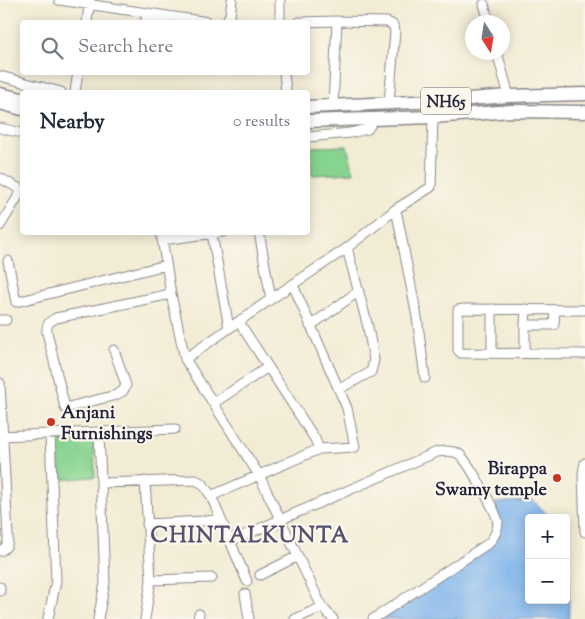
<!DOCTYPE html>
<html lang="en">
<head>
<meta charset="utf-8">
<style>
  :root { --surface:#fff; --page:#f2f2f3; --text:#1f2937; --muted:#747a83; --line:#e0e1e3 }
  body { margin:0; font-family:"Sorts Mill Goudy",serif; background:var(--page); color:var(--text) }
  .controls { position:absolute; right:15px; bottom:15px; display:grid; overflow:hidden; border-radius:5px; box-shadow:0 2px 12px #0003 }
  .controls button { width:45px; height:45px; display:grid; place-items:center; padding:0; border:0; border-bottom:1px solid var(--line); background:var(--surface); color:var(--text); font:25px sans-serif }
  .compass { position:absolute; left:465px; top:15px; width:45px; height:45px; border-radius:50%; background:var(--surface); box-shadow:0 2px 12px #0003; rotate:168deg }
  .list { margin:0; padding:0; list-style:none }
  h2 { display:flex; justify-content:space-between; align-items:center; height:65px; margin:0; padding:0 20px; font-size:21px }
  h2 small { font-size:16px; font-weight:400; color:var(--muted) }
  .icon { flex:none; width:28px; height:28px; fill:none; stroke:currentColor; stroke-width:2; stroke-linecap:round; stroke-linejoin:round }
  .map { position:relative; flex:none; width:585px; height:619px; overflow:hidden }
  .search { position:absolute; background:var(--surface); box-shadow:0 2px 12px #0003; left:20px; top:20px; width:290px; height:55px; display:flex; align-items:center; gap:12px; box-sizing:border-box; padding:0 18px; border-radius:5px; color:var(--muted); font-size:19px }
  .panel { position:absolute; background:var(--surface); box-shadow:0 2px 12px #0003; left:20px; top:90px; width:290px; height:145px; border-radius:5px }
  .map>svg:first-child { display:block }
  .green { fill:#87d390; stroke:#547a66 }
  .water { fill:#7cb2eb; stroke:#4f6a93 }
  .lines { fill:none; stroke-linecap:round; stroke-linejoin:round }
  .minor-casing { stroke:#8a8788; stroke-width:11 }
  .highway-casing { stroke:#8a8788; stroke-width:15 }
  .minor { stroke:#fff; stroke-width:9 }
  .highway { stroke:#fff; stroke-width:12 }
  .poi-dot { fill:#c8321e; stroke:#fbf7ec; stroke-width:2 }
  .labels { text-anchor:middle; stroke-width:4.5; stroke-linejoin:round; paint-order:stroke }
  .shield { fill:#fbf7ec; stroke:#636270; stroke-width:1 }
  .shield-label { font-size:16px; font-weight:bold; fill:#22223b }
  .poi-label { font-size:18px; font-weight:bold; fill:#22223b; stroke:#fbf7ec; text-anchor:start }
  .district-label { font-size:22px; font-weight:bold; letter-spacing:1px; fill:#565170; stroke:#fbf7ec }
</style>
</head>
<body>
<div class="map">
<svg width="585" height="619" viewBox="0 0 585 619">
  <rect width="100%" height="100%" fill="#fbf7ec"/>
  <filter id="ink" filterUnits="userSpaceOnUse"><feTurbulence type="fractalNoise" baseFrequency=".02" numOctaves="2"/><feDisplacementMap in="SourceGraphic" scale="10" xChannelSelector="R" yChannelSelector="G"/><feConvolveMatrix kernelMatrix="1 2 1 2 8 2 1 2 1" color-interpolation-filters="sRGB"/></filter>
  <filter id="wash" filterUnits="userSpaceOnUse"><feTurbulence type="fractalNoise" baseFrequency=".0096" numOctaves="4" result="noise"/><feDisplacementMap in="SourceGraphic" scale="20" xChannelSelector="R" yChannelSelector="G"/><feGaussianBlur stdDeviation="1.12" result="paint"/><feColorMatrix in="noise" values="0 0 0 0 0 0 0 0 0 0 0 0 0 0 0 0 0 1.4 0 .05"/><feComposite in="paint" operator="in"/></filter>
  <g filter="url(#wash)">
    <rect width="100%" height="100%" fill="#f2ecd4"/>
    <!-- green -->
    <path class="green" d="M347,146L354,173L312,175L311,147Z
      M94,440L95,477L57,480L56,441Z"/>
    <!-- water -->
    <path class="water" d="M533,500L551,518H529V600H566V563L569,570V619H382L421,595L491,546L496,503Z"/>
  </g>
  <g filter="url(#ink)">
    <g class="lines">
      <defs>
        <path id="minor" d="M59,0L208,22
          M484,4L489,22
          M146,19L165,22
          M87,22L90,0
          M226,22L230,15L232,0
          M280,22V0
          M299,22L337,21L387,22L393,25L395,31L389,103
          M497,52L509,96
          M284,72L286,92
          M0,76L61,92
          M75,92L78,72
          M333,106L337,21
          M0,128L22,133
          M308,137L350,133L368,129L374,119
          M0,178L22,190
          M396,209L417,317L425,378
          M0,226L22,190
          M161,232L171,294L185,359
          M259,232L271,299
          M212,234L229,328
          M162,240L223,232
          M8,261L16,302L166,265
          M293,285L347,408L355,447L319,449
          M492,309V353
          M526,309L525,325H554L555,310
          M585,310L463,309L458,310V350L461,353L585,354
          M0,320H6
          M525,325V353
          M310,326L359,291
          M114,350L126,385L123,391L116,395L65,408L47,332C46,324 49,322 56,318L171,294
          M0,383L8,536C8,544 7,548 0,551
          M339,389L371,372L374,360L368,327L347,248
          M214,403L268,367
          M0,436L175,429
          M585,463L583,473L585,532
          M145,481L151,580L145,619
          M102,483L196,480L203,484L211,496L247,581
          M211,496L319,449L315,439L239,322
          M147,524L221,520
          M238,538L437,452C444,451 452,450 459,454C467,459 497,513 498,522C498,530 495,536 489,543L373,619
          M260,575L298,556
          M151,580L212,578
          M0,587V591
          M245,594L249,619
          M48,619L56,581L50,434
          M98,619L105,583L99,432
          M198,619L199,614
          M295,619L322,607
          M333,619L322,607L259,475L185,359L271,299L347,248L396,209L431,187L433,117"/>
        <path id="highway" d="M0,94L22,99
          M0,103L22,109
          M308,107L456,100L509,96L585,94
          M308,121L433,117L511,111L585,112"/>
      </defs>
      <!-- minor casing -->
      <use href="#minor" class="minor-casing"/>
      <!-- highway casing -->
      <use href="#highway" class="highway-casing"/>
      <!-- minor -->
      <use href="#minor" class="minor"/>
      <!-- highway -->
      <use href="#highway" class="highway"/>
    </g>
  </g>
  <!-- markers -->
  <g class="poi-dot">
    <circle cx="51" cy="422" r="5"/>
    <circle cx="557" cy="478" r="5"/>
  </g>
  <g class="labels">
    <!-- shield labels -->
    <rect class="shield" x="421" y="87.5" width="50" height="27" rx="4"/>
    <g class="shield-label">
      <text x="446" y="107">NH65</text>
    </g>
    <!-- poi labels -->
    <g class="poi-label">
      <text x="61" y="418">Anjani<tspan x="61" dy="21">Furnishings</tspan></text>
      <text x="547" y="474" text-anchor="end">Birappa<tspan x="547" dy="21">Swamy temple</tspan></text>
    </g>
    <!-- district labels -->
    <g class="district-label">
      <text x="250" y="542">CHINTALKUNTA</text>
    </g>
  </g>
</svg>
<div class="controls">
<button>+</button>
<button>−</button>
</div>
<svg class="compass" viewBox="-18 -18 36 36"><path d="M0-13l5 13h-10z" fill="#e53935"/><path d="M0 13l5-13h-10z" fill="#747a83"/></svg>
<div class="search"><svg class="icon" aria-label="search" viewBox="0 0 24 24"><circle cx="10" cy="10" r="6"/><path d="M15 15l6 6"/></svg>Search here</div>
<section class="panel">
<h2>Nearby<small>0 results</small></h2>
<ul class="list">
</ul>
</section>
</div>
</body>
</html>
